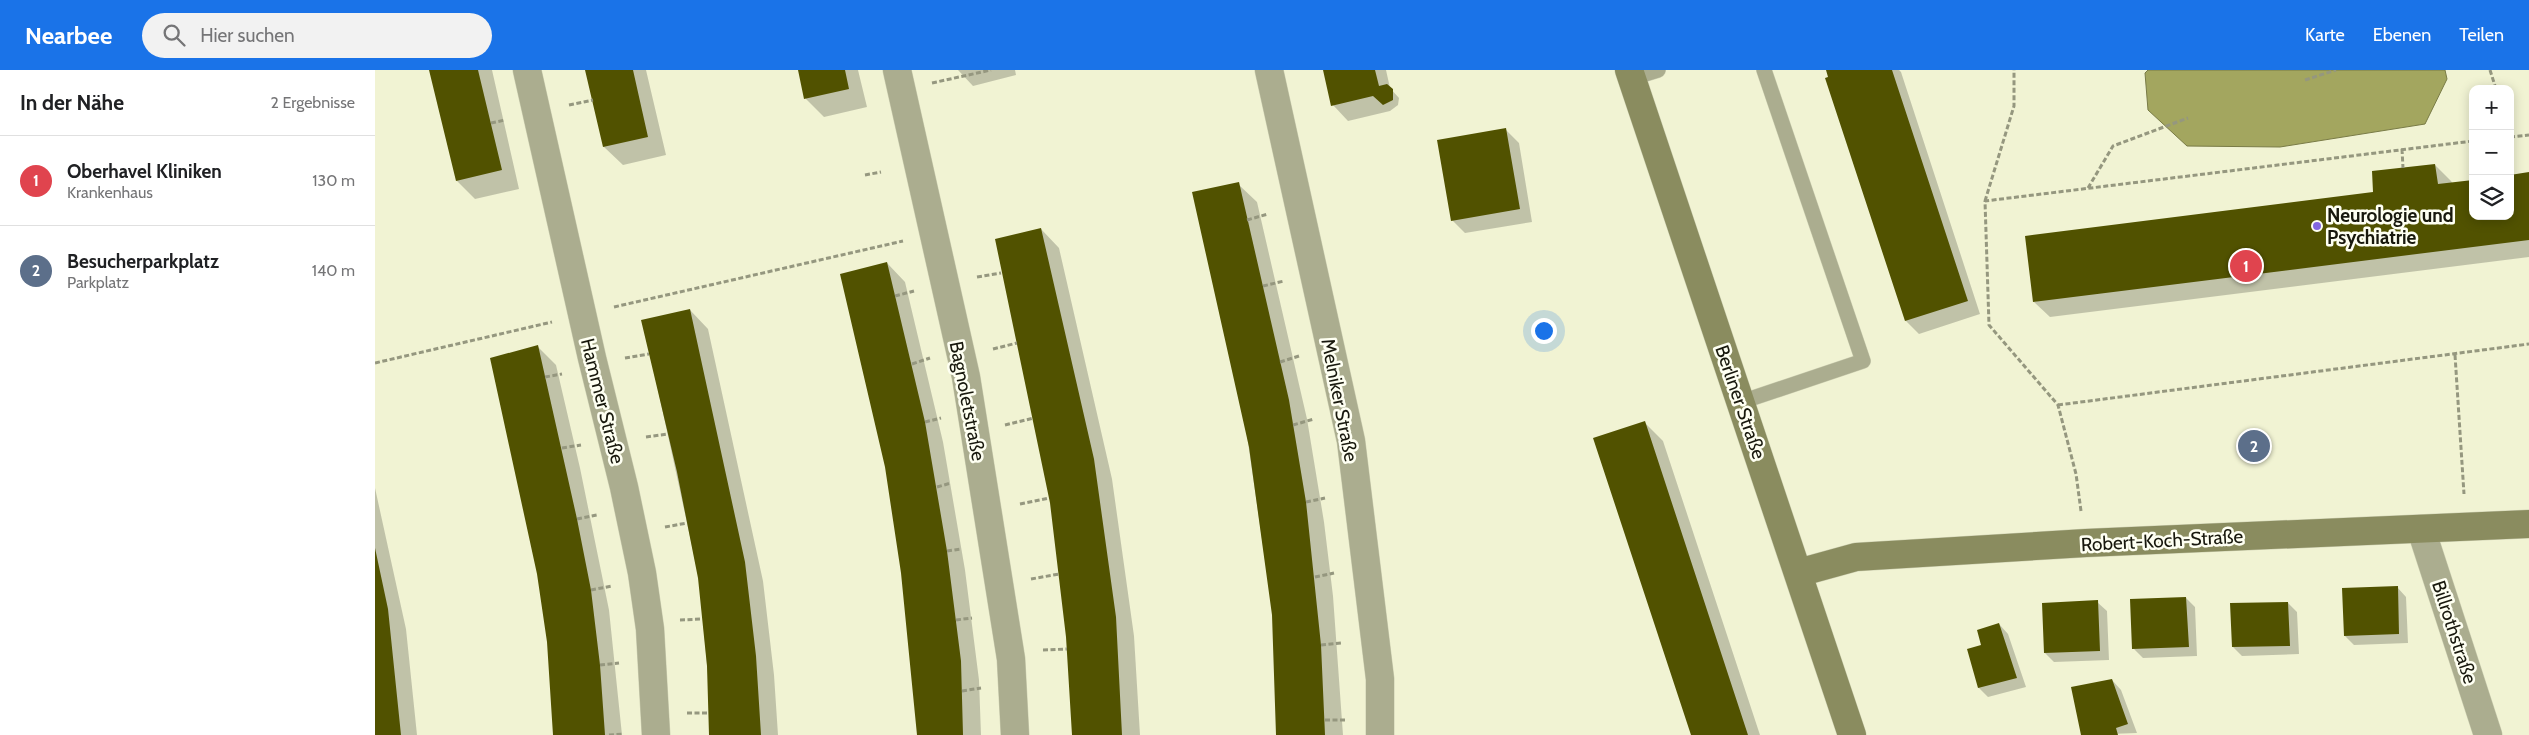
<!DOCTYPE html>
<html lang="de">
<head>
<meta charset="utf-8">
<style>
  :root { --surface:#fff; --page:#f2f2f2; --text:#202124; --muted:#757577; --line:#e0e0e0; --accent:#1a73e8 }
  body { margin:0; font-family:Cabin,sans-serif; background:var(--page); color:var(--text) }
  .controls { position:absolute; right:15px; top:15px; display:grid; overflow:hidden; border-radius:10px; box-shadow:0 2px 12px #0003 }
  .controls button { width:45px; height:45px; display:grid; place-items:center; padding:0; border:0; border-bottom:1px solid var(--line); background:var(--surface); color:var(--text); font:25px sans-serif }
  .you { position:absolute; left:1168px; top:260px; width:18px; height:18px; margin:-12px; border:4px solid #fff; border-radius:50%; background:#1a73e8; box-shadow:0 0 0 8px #1a73e833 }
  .badge { display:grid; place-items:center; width:32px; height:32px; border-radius:50%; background:var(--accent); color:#fff; font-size:16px; font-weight:700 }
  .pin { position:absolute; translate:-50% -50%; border:2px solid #fff; box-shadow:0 1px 5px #0006 }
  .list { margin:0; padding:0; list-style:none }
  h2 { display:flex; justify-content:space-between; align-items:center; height:65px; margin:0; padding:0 20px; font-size:21px }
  h2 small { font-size:16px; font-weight:400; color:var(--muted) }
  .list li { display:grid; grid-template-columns:32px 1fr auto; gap:15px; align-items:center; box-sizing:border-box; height:90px; padding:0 20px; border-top:1px solid var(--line) }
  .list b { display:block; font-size:19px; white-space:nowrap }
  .list p { margin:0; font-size:16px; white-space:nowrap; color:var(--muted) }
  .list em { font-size:16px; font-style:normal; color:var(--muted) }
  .icon { flex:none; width:28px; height:28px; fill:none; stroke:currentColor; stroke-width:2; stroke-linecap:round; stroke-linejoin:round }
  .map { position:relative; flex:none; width:2154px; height:665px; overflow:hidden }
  header { display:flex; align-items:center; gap:30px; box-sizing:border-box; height:70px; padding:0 25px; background:var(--accent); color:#fff }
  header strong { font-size:24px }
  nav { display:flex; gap:28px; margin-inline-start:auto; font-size:18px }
  .search { width:350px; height:45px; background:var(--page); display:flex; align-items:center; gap:12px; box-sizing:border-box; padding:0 18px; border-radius:28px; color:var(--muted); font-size:19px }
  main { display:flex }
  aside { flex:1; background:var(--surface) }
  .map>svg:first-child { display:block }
  .water { fill:#a3a65f; stroke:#797b46 }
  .shadow { fill:#0003 }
  .building { fill:#515200 }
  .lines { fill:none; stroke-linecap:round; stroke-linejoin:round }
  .lane-casing { stroke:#ced0b3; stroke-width:16 }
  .street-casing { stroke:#ced0b3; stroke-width:29 }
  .secondary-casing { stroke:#ced0b3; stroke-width:29 }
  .path { stroke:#95977f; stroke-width:3; stroke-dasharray:5 2.5; stroke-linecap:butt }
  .lane { stroke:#abad8f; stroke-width:15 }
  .street { stroke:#abad8f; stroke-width:28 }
  .secondary { stroke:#8a8c5f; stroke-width:28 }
  .poi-dot { fill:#8266e1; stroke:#fefff2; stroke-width:2 }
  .labels { text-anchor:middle; stroke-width:5; stroke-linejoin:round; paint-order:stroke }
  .poi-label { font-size:19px; font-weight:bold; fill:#18180d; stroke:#fefff2; text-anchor:start }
  .street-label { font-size:19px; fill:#18180d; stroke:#fefff2 }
</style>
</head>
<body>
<header>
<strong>Nearbee</strong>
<div class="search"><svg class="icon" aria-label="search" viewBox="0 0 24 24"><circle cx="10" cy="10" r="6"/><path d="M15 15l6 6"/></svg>Hier suchen</div>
<nav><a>Karte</a><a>Ebenen</a><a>Teilen</a></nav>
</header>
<main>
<aside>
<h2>In der Nähe<small>2 Ergebnisse</small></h2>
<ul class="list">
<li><span class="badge" style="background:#e0444e">1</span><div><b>Oberhavel Kliniken</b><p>Krankenhaus</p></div><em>130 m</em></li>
<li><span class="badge" style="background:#5c6f8a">2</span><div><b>Besucherparkplatz</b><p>Parkplatz</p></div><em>140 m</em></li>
</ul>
</aside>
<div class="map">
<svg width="2154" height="665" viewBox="0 0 2154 665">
  <rect width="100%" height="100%" fill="#f1f3d3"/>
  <!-- water -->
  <path class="water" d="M1773,0H2070L2072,9L2050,54L1905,77L1812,76L1773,40L1770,3Z"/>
  <!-- shadow -->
  <path class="shadow" d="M56,0H117L144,119L100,129L82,111Z
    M212,0H271L291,85L248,95L229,77Z
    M424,0H483L492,37L449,47L431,29Z
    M583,0H640L641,5L598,16Z
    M949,0H1011L1015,18L1024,28L1023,35L1015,41L973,51L958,35Z
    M1452,0H1524L1526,2L1605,244L1544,264L1531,251Z
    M1131,60L1144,73L1157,152L1090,163L1077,150Z
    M2060,95L2076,111L2098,146H2135L2154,103V187L1675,247L1659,232L2000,124Z
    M863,114L882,132L932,349L949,452L958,526L968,665H902L898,545L869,345Z
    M666,159L684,178L737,409L759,566L765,665H698Z
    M512,193L530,212L568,372L590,500L604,610L606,665H544Z
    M315,240L333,259L388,511L399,605L403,665H335V627L324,508L268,251Z
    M162,276L181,295L205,398L234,540L247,665H180Z
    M1270,353L1288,371L1385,665H1317Z
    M0,418L31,559L42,665H0Z
    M2022,517L2031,527L2033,573L1979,575L1970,566Z
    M1811,528L1820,537L1822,586L1768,588L1759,579Z
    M1722,532L1732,541L1734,590L1679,592L1670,583Z
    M1913,533L1922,542L1924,584L1867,586L1858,577Z
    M1624,554L1633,564L1651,617L1613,627L1604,618L1593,580L1608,576Z
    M1737,610L1746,620L1762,663L1707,665L1698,618Z"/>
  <!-- building -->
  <path class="building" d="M54,0H103L127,100L81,111Z
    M210,0H258L273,67L228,77Z
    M423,0H470L474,19L429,29Z
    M948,0H1000L1004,16L1012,14L1018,19V30L1008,35L998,26L956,36Z
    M1451,0H1517L1593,231L1530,251L1450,8L1453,7Z
    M1131,58L1145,139L1076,151L1062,70Z
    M2060,94L2063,114L2098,110V146H2135V105L2154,102V170L1658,232L1650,166L1998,122L1997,101Z
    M864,112L914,330L931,432L946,575L950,665H901L897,545L874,377L817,122Z
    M666,158L719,389L741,547L747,665H697L691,567L675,433L620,169Z
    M512,192L550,352L572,481L586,591L588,665H542L526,503L510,397L465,204Z
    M315,239L370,492L381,586L386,665H334L332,596L323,508L302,402L266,250Z
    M163,275L202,449L216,520L225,595L230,665H178L172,572L162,504L115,288Z
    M1270,351L1373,665H1316L1218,368Z
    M0,478L13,539L26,665H0Z
    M2023,516L2024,564L1969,566L1967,518Z
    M1811,527L1814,577L1757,579L1755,529Z
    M1723,530L1725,581L1669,583L1667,533Z
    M1913,532L1915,576L1857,577L1855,533Z
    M1624,553L1642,608L1603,618L1592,579L1606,575L1602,560Z
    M1737,609L1753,654L1741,658L1743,665H1706L1696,617Z"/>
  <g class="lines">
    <defs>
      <path id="lane" d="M1257,8L1283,0
        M1366,332L1488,291L1389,0"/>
      <path id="street" d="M152,0L217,288L249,417L267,503L275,559L281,665
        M522,0L591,307L636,589L640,665
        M894,0L976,371L1005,609V665
        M2046,459L2113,665"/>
      <path id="secondary" d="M1254,0L1477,665
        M1423,503L1481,487L1711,473L2154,454"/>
    </defs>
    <!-- lane casing -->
    <use href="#lane" class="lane-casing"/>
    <!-- street casing -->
    <use href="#street" class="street-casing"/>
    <!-- secondary casing -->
    <use href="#secondary" class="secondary-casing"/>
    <!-- path -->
    <path class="path" d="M2115,0L2121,19
      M1930,10L1961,0
      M557,13L616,0
      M194,35L218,30
      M116,53L130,50
      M2135,62L2137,67
      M2135,67L2154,65
      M2027,79L2028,98
      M490,105L506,102
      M1713,118L1738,76L1813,48
      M1610,131L1639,36V0
      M872,150L893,144
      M602,207L626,203
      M888,216L909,211
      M520,226L539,221
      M239,237L528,171
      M618,279L642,273
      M2080,285L2089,424
      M250,288L274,284
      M905,292L924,286
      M0,293L177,252
      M537,294L555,288
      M170,307L187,304
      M1683,335L2154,274
      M550,352L566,348
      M630,355L659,348
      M918,355L939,349
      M271,367L293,364
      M187,378L206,375
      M562,417L576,413
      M931,432L950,428
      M645,434L674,428
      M1706,441L1701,404L1683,335L1614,255L1610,131L2098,71
      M202,449L222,445
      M290,457L312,453
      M572,481L586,479
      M940,507L959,503
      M656,509L684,504
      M216,520L237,516
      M305,550L327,549
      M581,550L597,548
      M946,575L967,573
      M668,580L692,579
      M225,595L244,593
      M587,621L606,618
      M312,643H334
      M950,650H972
      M234,665L249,664"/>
    <!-- lane -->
    <use href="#lane" class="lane"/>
    <!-- street -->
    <use href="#street" class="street"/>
    <!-- secondary -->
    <use href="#secondary" class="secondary"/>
  </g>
  <!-- markers -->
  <circle class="poi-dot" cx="1942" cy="156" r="5"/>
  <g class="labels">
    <!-- poi labels -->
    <g class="poi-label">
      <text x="1952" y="152">Neurologie und<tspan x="1952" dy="22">Psychiatrie</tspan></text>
    </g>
    <!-- street labels -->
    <g class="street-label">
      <text transform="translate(965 330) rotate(79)" y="7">Melniker Straße</text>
      <text transform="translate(228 331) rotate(76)" y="7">Hammer Straße</text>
      <text transform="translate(593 331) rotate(79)" y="7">Bagnoletstraße</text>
      <text transform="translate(1366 332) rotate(71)" y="7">Berliner Straße</text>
      <text transform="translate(1787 470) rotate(-3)" y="7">Robert-Koch-Straße</text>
      <text transform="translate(2080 562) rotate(72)" y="7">Billrothstraße</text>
    </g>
  </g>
</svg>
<div class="controls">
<button>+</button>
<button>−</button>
<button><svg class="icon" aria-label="layers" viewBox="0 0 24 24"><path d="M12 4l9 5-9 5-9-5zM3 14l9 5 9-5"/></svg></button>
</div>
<div class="you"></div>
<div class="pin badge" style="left:1871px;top:196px;background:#e0444e">1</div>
<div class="pin badge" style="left:1879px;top:376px;background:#5c6f8a">2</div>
</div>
</main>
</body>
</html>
